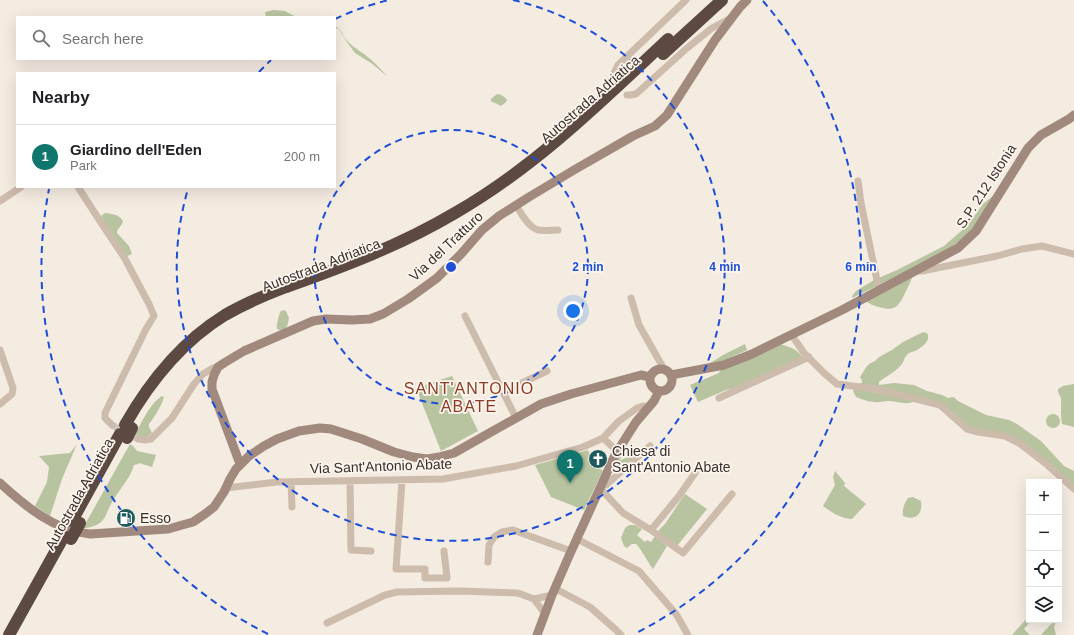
<!DOCTYPE html>
<html lang="en">
<head>
<meta charset="utf-8">
<style>
  :root { --surface:#fff; --page:#f6f6f6; --text:#202124; --muted:#757577; --line:#e0e0e0; --accent:#0f766e }
  body { margin:0; font-family:Helvetica,sans-serif; background:var(--page); color:var(--text) }
  .controls { position:absolute; right:12px; bottom:12px; display:grid; overflow:hidden; border-radius:0px; box-shadow:0 4px 16px #0002 }
  .controls button { width:36px; height:36px; display:grid; place-items:center; padding:0; border:0; border-bottom:1px solid var(--line); background:var(--surface); color:var(--text); font:20px sans-serif }
  .you { position:absolute; left:573px; top:311px; width:14px; height:14px; margin:-10px; border:3px solid #fff; border-radius:50%; background:#1a73e8; box-shadow:0 0 0 6px #1a73e833 }
  .badge { display:grid; place-items:center; width:26px; height:26px; border-radius:50%; background:var(--accent); color:#fff; font-size:13px; font-weight:700 }
  .pin { position:absolute; translate:-50% -33px; filter:drop-shadow(0 1px 2px #0008) }
  .pin::after { content:''; position:absolute; top:21px; width:14px; height:12px; background:inherit; clip-path:polygon(0 0,100% 0,50% 100%) }
  .list { margin:0; padding:0; list-style:none }
  h2 { display:flex; justify-content:space-between; align-items:center; height:52px; margin:0; padding:0 16px; font-size:17px }
  h2 small { font-size:13px; font-weight:400; color:var(--muted) }
  .list li { display:grid; grid-template-columns:26px 1fr auto; gap:12px; align-items:center; box-sizing:border-box; height:64px; padding:0 16px; border-top:1px solid var(--line) }
  .list b { display:block; font-size:15px; white-space:nowrap }
  .list p { margin:0; font-size:13px; white-space:nowrap; color:var(--muted) }
  .list em { font-size:13px; font-style:normal; color:var(--muted) }
  .icon { flex:none; width:22px; height:22px; fill:none; stroke:currentColor; stroke-width:2; stroke-linecap:round; stroke-linejoin:round }
  .map { position:relative; flex:none; width:1074px; height:635px; overflow:hidden }
  .search { position:absolute; background:var(--surface); box-shadow:0 4px 16px #0002; left:16px; top:16px; width:320px; height:44px; display:flex; align-items:center; gap:10px; box-sizing:border-box; padding:0 14px; border-radius:0px; color:var(--muted); font-size:15px }
  .panel { position:absolute; background:var(--surface); box-shadow:0 4px 16px #0002; left:16px; top:72px; width:320px; height:116px; border-radius:0px }
  .map>svg:first-child { display:block }
  .green { fill:#b8c4a0 }
  .lines { fill:none; stroke-linecap:round; stroke-linejoin:round }
  .minor-tunnel { stroke:#cfc6bd; stroke-width:7; stroke-dasharray:7 3.5; stroke-linecap:butt }
  .minor { stroke:#cdbbac; stroke-width:7 }
  .secondary { stroke:#a18a7d; stroke-width:9 }
  .motorway { stroke:#5c4a42; stroke-width:12 }
  .motorway-bridge { stroke:#5c4a42; stroke-width:12 }
  .ring { fill:none; stroke:#1d4ed8; stroke-width:2; stroke-dasharray:7 5 }
  .labels { text-anchor:middle; stroke-width:3.5; stroke-linejoin:round; paint-order:stroke }
  .street-label { font-size:14px; fill:#3b302b; stroke:#fbf5ee }
  .poi-label { font-size:14px; fill:#3b302b; stroke:#fbf5ee; text-anchor:start }
  .quarter-label { font-size:16px; letter-spacing:1px; fill:#8c3b22; stroke:#fbf5ee }
  .centre { fill:#1d4ed8; stroke:#fbf5ee; stroke-width:2 }
  .ring-label { font-size:12px; text-anchor:middle; font-weight:bold; fill:#1d4ed8; stroke:#fbf5ee; stroke-width:3.5; stroke-linejoin:round; paint-order:stroke }
</style>
</head>
<body>
<div class="map">
<svg width="1074" height="635" viewBox="0 0 1074 635">
  <rect width="100%" height="100%" fill="#f4ebe1"/>
  <!-- green -->
  <path class="green" d="M274,10L285,11L296,17H266L265,12Z
    M335,26C341,29 342,33 345,38C350,45 357,49 364,54C372,60 380,68 387,76L371,63L355,53L347,42L339,29L335,28Z
    M497,94C501,94 505,97 507,100L506,102L501,106L491,101V99Z
    M994,195L976,225L962,239L946,251L924,263L852,298V296L856,291L874,280L897,270L944,246L967,226L983,204Z
    M105,213C112,214 119,214 123,221L122,224L117,231V233L129,246L132,254L125,257L101,216Z
    M913,275C911,281 908,287 905,293C899,306 895,312 879,307C874,306 869,304 865,300Z
    M283,310L286,311L289,318L287,327C284,330 281,331 277,329C276,325 279,316 280,312Z
    M923,332L927,333C931,340 924,346 917,350C913,352 909,352 906,356C904,358 904,361 902,364C897,371 885,377 879,382V385L894,383L914,385L927,391L942,395L948,398L953,397L955,398L958,401L986,415L1009,420L1017,424L1041,441L1064,466L1074,471V487L1029,447L967,427L940,405L858,384L862,383V380L860,377L867,366L869,364L875,361L879,357L892,350L903,342Z
    M745,344L747,350L723,361L707,365L723,355Z
    M779,344C788,346 798,349 802,357L737,388L726,390L698,402L690,385L719,373L721,368Z
    M452,376L478,431L441,451L416,388Z
    M1074,384V427L1062,424L1061,416V398L1058,392V389L1063,386Z
    M855,388L915,401C907,406 897,401 887,401C883,401 879,403 875,402C869,402 861,399 856,397L853,391Z
    M162,396L164,397C161,407 155,416 149,424V427L152,433C147,438 141,439 134,436C141,424 150,403 162,396Z
    M1046 421a7 7 0 1 1 14 0a7 7 0 1 1-14 0Z
    M77,444L62,479L50,516L35,506L47,482L49,467L39,456L70,453Z
    M130,444L133,446L137,451L156,455L152,467L139,463L138,464L134,465C130,480 117,491 110,506C107,511 106,518 101,522C96,526 89,528 83,528Z
    M626,446L625,452L620,459L621,460L632,455H636L621,470L613,469L612,464Z
    M588,450L595,468L603,470L584,510L551,497L535,465Z
    M835,471L845,483L844,486L866,504L852,519C842,519 831,512 823,506L835,485L833,477Z
    M685,494L707,509L677,546L657,532L665,524Z
    M913,497L921,501C923,515 915,521 903,516C902,510 904,503 908,498Z
    M629,525H635L642,529L637,535L645,542L647,540L651,542L655,536L667,546L653,569C647,561 642,550 636,544H632L627,548L624,546L621,538L625,528Z
    M1029,616V623L1024,629L1030,635H1012Z
    M1056,621L1054,627L1056,635H1041L1050,625Z"/>
  <g class="lines">
    <!-- minor-tunnel -->
    <path class="minor-tunnel" d="M112,425L138,439"/>
    <!-- minor -->
    <path class="minor" d="M613,81L614,73L618,65L686,0
      M627,95H631L636,94L686,49L712,28L731,18
      M858,181L861,203L879,290
      M78,187L98,218L124,257L149,304L154,316L146,329L105,413V418L112,425
      M0,201L21,187
      M516,205C521,213 528,227 538,230C544,231 552,230 558,230
      M916,271H922L997,256L1022,249L1042,246L1074,254
      M631,298L639,325L664,369
      M465,316L516,418
      M791,334L804,353L824,373L837,384L876,389L940,405L950,414L967,429L978,432L1005,436L1019,443L1045,463L1074,489
      M0,350L13,388L12,394L0,404
      M503,392L547,371
      M719,398L809,357
      M603,438L617,451
      M138,439L145,440L151,439L172,418L194,384L203,374L213,368L218,367
      M402,480L396,569H425V578H447L444,551
      M350,481L351,550L371,551
      M291,482L292,507
      M601,486L606,485L650,446
      M226,488L277,482L443,479L516,466L583,447L603,438L619,421L637,408L643,406L648,407
      M600,488L623,513L651,530L683,553L732,494
      M651,530L679,496L695,473
      M577,539L639,571L676,614L688,635
      M488,562L489,545L494,537L502,532L513,530L571,551
      M556,589L590,607L615,629L621,635
      M534,599L545,614
      M327,623L385,595L397,592L460,591L518,593L534,599L552,595"/>
    <!-- secondary -->
    <path class="secondary" d="M650 380a11 11 0 1 1 22 0a11 11 0 1 1-22 0Z
      M671,375L724,365L752,354L842,310L958,248L976,231L1028,148L1041,135L1069,119L1074,115
      M240,464L212,389V382L214,375L218,367L224,363L244,351L313,321L326,319L352,320L370,319L383,314L408,299L437,278L461,254L482,230L499,216L529,197L574,170L633,136L655,126L667,115L715,40L740,7L747,0
      M0,483C25,506 55,531 90,534L168,529L193,522L205,514L214,507L224,492L230,479L236,469L249,456L264,446L277,439L299,431L320,428L331,429L362,439L394,452L413,457L427,459L439,457L454,453L541,404L571,394L641,375L650,377
      M537,635L552,595L569,556L615,455L636,422L654,401L659,391"/>
    <!-- motorway -->
    <path class="motorway" d="M663,54L722,0
      M125,425C150,381 181,342 225,315C244,304 265,295 286,287
      M72,521L120,434
      M9,635L64,536"/>
    <!-- motorway-bridge -->
    <path class="motorway-bridge" d="M286,287C345,266 401,245 455,213C535,167 601,102 668,39
      M127,438L132,428
      M71,539L80,523"/>
  </g>
  <!-- distance rings -->
  <g class="ring">
    <circle cx="451" cy="267" r="137"/>
    <path d="M259 72A274 274 0 0 1 271 60M335 19A274 274 0 0 1 389 0M513 0A274 274 0 1 1 188 189"/>
    <path d="M268 634A410 410 0 0 1 49 189M763 1A410 410 0 0 1 634 634"/>
  </g>
  <!-- icons -->
  <defs>
    <symbol id="church-disc" viewBox="-11 -11 22 22"><circle r="9.5" fill="#1f5a5e" stroke="#fbf5ee"/><path d="M-1.2-6h2.4v3.5h3.3v2.4h-3.3V6h-2.4V-.1h-3.3v-2.4h3.3Z" fill="#fff"/></symbol>
    <symbol id="fuel-disc" viewBox="-11 -11 22 22"><circle r="9.5" fill="#1f5a5e" stroke="#fbf5ee"/><path d="M-5.5-6h7V0h2V4h1.3V-2.5L3-4.5l.8-.8L6-3V5H2.5V1h-1V6h-7ZM-4.2-4.7v3.2H.2V-4.7Z" fill="#fff"/></symbol>
  </defs>
  <g fill-rule="evenodd">
    <use href="#church-disc" x="587" y="448" width="22" height="22"/>
    <use href="#fuel-disc" x="115" y="507" width="22" height="22"/>
  </g>
  <g class="labels">
    <!-- street labels -->
    <g class="street-label">
      <text transform="translate(590 99) rotate(-41)" y="5">Autostrada Adriatica</text>
      <text transform="translate(986 186) rotate(-57)" y="5">S.P. 212 Istonia</text>
      <text transform="translate(446 246) rotate(-43)" y="5">Via del Tratturo</text>
      <text transform="translate(321 265) rotate(-21)" y="5">Autostrada Adriatica</text>
      <text transform="translate(381 466) rotate(-2)" y="5">Via Sant'Antonio Abate</text>
      <text transform="translate(79 494) rotate(-61)" y="5">Autostrada Adriatica</text>
    </g>
    <!-- poi labels -->
    <g class="poi-label">
      <text x="612" y="456">Chiesa di<tspan x="612" dy="16">Sant'Antonio Abate</tspan></text>
      <text x="140" y="523">Esso</text>
    </g>
    <!-- quarter labels -->
    <g class="quarter-label">
      <text x="469" y="394">SANT'ANTONIO<tspan x="469" dy="18">ABATE</tspan></text>
    </g>
  </g>
  <circle cx="451" cy="267" r="6" class="centre"/>
  <g class="ring-label">
    <text x="588" y="271">2 min</text>
    <text x="725" y="271">4 min</text>
    <text x="861" y="271">6 min</text>
  </g>
</svg>
<div class="controls">
<button>+</button>
<button>−</button>
<button><svg class="icon" aria-label="locate" viewBox="0 0 24 24"><circle cx="12" cy="12" r="6"/><path d="M12 2v4M12 18v4M2 12h4M18 12h4"/></svg></button>
<button><svg class="icon" aria-label="layers" viewBox="0 0 24 24"><path d="M12 4l9 5-9 5-9-5zM3 14l9 5 9-5"/></svg></button>
</div>
<div class="you"></div>
<div class="pin badge" style="left:570px;top:483px">1</div>
<div class="search"><svg class="icon" aria-label="search" viewBox="0 0 24 24"><circle cx="10" cy="10" r="6"/><path d="M15 15l6 6"/></svg>Search here</div>
<section class="panel">
<h2>Nearby<small></small></h2>
<ul class="list">
<li><span class="badge">1</span><div><b>Giardino dell'Eden</b><p>Park</p></div><em>200 m</em></li>
</ul>
</section>
</div>
</body>
</html>
